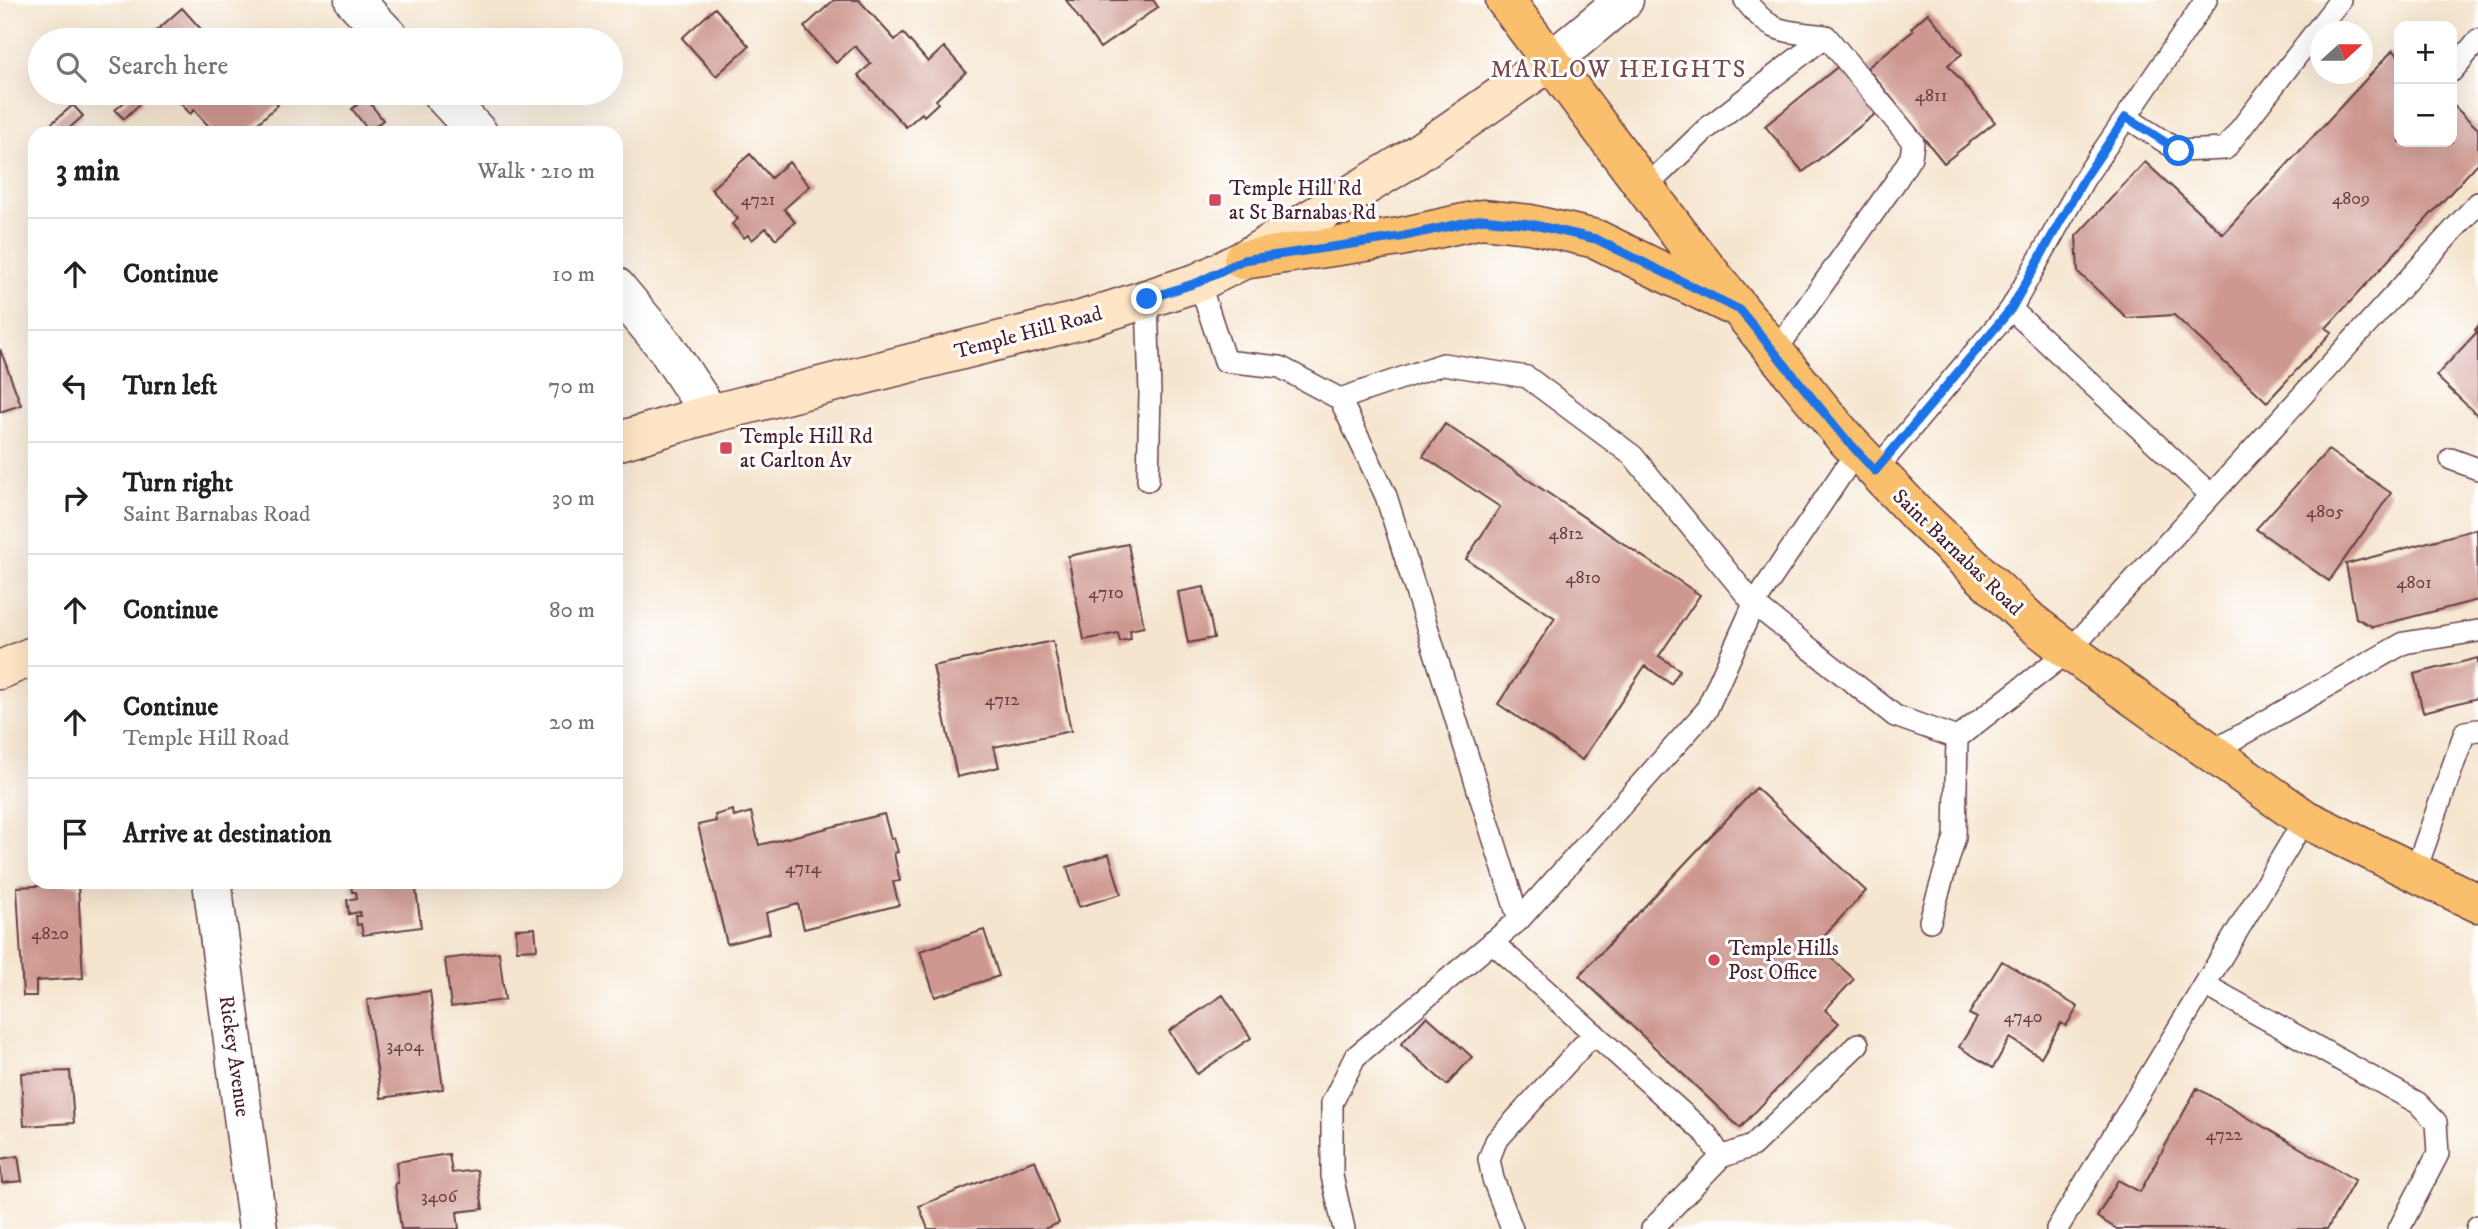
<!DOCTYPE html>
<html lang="en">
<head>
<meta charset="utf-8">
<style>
  :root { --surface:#fff; --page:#f6f6f6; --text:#202124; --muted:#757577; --line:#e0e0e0 }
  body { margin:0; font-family:"IM FELL DW Pica",serif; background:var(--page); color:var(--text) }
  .controls { position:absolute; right:21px; top:21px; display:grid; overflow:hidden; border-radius:14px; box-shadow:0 7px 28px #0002 }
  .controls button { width:63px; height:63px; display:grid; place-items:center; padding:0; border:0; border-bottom:2px solid var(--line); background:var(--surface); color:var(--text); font:35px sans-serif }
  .compass { position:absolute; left:2310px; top:21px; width:63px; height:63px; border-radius:50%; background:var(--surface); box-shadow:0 7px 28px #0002; rotate:69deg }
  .stop { position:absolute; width:21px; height:21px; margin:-16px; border:5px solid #1a73e8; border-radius:50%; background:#fff }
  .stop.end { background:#1a73e8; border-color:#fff; box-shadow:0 2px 7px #0008 }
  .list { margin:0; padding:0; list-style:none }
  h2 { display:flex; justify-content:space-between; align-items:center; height:91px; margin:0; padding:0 28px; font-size:30px }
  h2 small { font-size:23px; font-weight:400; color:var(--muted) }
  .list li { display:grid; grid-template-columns:46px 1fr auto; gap:21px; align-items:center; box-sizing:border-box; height:112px; padding:0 28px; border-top:2px solid var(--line) }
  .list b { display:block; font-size:26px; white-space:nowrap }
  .list p { margin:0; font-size:23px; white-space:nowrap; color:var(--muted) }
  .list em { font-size:23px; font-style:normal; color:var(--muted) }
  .icon { flex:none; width:38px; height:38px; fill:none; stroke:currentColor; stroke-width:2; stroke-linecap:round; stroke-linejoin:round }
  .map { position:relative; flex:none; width:2478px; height:1229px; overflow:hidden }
  .search { position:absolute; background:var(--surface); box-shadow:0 7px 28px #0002; left:28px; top:28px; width:595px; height:77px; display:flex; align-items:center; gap:18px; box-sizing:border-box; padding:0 24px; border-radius:38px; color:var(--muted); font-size:26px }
  .panel { position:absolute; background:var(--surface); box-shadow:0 7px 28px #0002; left:28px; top:126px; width:595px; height:763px; border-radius:21px }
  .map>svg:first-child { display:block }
  .building { fill:#ce9890 }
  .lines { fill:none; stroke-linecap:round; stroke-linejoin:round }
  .service-casing { stroke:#643d44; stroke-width:24 }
  .minor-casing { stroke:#643d44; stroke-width:41 }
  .tertiary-casing { stroke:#643d44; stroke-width:41 }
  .secondary-casing { stroke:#643d44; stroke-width:41 }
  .primary-casing { stroke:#643d44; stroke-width:41 }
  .service { stroke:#fff; stroke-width:21 }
  .minor { stroke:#fff; stroke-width:38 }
  .tertiary { stroke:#fff; stroke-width:38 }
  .secondary { stroke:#fde5c5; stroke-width:38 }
  .primary { stroke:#f9bf6d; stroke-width:38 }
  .route { stroke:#1a73e8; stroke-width:9 }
  .poi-dot { fill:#d1495b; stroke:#fff; stroke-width:2.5 }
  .labels { text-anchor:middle; stroke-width:6; stroke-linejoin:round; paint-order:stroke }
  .number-label { font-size:18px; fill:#6b3d44 }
  .poi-label { font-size:21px; fill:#4a1f2b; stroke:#fff; text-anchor:start }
  .street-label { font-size:21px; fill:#4a1f2b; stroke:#fff }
  .quarter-label { font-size:24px; letter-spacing:2px; fill:#78494e; stroke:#fff }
</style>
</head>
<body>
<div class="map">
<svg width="2478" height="1229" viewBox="0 0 2478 1229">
  <rect width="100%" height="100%" fill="#fff"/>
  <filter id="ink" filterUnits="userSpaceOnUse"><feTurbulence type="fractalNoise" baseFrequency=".0143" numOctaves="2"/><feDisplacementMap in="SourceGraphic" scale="14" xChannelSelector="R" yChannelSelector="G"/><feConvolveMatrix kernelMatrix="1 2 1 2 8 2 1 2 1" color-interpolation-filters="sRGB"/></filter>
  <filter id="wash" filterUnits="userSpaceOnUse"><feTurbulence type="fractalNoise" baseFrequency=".00686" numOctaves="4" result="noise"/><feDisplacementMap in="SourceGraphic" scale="28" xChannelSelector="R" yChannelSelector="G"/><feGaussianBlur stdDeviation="1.57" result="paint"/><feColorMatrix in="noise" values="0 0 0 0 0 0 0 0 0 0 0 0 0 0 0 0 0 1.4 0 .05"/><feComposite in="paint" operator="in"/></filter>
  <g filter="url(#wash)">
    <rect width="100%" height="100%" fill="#f5e5cf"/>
    <g id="blocks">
      <!-- building -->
      <path class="building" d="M834,0H859L895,40L903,33L928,62L944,47L966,72L936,100L938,103L924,116L922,113L906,127L858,75L871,64L855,46L836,63L804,27Z
        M1066,0H1153L1158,7L1100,48Z
        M182,8L208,37L213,33L219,40H146Z
        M715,8L749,46L716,76L682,38Z
        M1928,13L1962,54L1948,65L1995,122L1944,163L1867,68L1913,31L1911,28Z
        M2393,50L2399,56V142H2452V104L2478,129V163L2326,328L2332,332L2267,402L2174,315L2127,318L2078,272L2076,236L2145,162L2223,234Z
        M1841,64L1879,111L1803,172L1765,126Z
        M135,93L143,101L124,119L115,110Z
        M172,93H267L278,105L247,133H215L194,110L190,114Z
        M366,98L383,120L369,131L352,109Z
        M73,105L83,116L64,133H58L51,124Z
        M750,154L771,178L789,162L810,186L784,209L795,222L776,239L766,228L752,240L748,235L744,238L732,224L738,219L711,189Z
        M2478,326V416L2436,376L2477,332L2475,330Z
        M0,349L21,405L0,412Z
        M1445,424L1700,595L1659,656L1680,670L1671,684L1645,666L1582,760L1498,704L1555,618L1466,559L1500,507L1423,456Z
        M2328,450L2391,493L2329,581L2256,529Z
        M2477,529L2478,600L2373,627L2356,618L2346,564Z
        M1128,544L1144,627L1130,630L1131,639L1120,641L1118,633L1084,640L1068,556Z
        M1204,587L1214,638L1188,643L1178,592Z
        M1053,641L1071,731L994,747L999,767L957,777L933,666Z
        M2478,658V698L2423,712L2414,674Z
        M1756,788L1866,891L1816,944L1854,979L1825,1010L1839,1023L1740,1128L1579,976Z
        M733,810L734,817L751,812L759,845L884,814L891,839L894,838L898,852L894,853L900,881L893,882L899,905L804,929L798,904L766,913L770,933L727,944L698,825L716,821L715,815Z
        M1109,854L1121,894L1079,907L1067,867Z
        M351,882H415L421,927L363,935L361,924L357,925L356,916H360V912L349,914L347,900L357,898L356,892H352Z
        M78,884L83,978L36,981V996H23L17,887Z
        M535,928L537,949L517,950L516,929Z
        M984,930L999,976L935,997L920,951Z
        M499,952L505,1000L451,1007L445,959Z
        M2002,961L2078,1007L2066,1026L2061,1023L2041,1057L2010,1038L1993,1068L1959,1047L1977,1018L1969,1014Z
        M430,991L443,1089L381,1098L367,1000Z
        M1223,995L1251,1038L1197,1074L1169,1031Z
        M1427,1016L1472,1057L1447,1085L1401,1044Z
        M70,1071L74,1123L24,1126L21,1073Z
        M2197,1088L2355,1180L2327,1229H2117L2097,1217L2118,1180L2140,1192Z
        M449,1154L452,1173L477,1170L483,1209L457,1212L459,1229H401L395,1184L398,1183L396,1162Z
        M18,1156L22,1181L2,1183L0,1159Z
        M1035,1160L1059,1223L1044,1229H928L919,1206Z"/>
    </g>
  </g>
  <g filter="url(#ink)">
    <use href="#blocks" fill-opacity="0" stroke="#643d44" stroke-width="2"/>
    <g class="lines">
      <defs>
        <path id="service" d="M1745,0C1773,36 1783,30 1826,36L1913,142L1911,157L1896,181L1775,352
          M2452,71L2478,40
          M2126,117L2179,151L2225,149L2340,0
          M1645,188L1706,129L1826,36
          M1199,282L1225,361L1280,367L1340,399L1386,496L1519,920
          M1147,299L1150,393L1148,480
          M2011,309L2211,495
          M1340,399L1443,364L1527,377L1633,456L1754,604L1895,716L1957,738L2069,651L2478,203
          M2451,459L2478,469
          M1875,471L2011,309L2084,179L2206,0
          M2211,752L2404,643L2478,631
          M2415,872L2465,732L2478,730
          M1930,921L1955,837L1957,738
          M1492,942L1707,1135L1721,1157L1652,1229
          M2205,985L2418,1103L2436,1122L2438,1154L2399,1229
          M1721,1157L1752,1146L1858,1044
          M1344,1229L1332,1176V1103L1355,1057L1519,920L1706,711L1754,604L1857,451
          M1512,1229L1493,1179L1489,1159L1496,1141L1594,1033
          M2057,1229L2305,819
          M2477,1229L2478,1226"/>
        <path id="minor" d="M354,0L392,40
          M441,93L478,133
          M616,287L665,346L710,414
          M212,882L258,1229"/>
        <path id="tertiary" d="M1551,61L1624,0"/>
        <path id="secondary" d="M616,442L710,414L1081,320L1199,282L1243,260L1408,160L1551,61
          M0,670L35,655"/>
        <path id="primary" d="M1505,0L1686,243L1844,437L1917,514L2030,621L2069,651L2305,819L2478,903
          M1243,260L1400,237L1482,219L1530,224L1596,239L1728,304"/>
      </defs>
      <!-- service casing -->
      <use href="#service" class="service-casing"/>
      <!-- minor casing -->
      <use href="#minor" class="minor-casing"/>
      <!-- tertiary casing -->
      <use href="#tertiary" class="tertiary-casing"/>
      <!-- secondary casing -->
      <use href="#secondary" class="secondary-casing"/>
      <!-- primary casing -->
      <use href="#primary" class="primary-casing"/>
      <!-- service -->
      <use href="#service" class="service"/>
      <!-- minor -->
      <use href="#minor" class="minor"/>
      <!-- tertiary -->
      <use href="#tertiary" class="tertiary"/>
      <!-- secondary -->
      <use href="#secondary" class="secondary"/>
      <!-- primary -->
      <use href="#primary" class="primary"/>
    </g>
  </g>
  <g class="lines" filter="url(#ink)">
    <!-- route -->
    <path class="route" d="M1147,299L1199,282L1243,260L1400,237L1482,219L1530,224L1596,239L1740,310L1844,437L1875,471L2011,309L2084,179L2126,117L2179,151"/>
  </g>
  <!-- markers -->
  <g class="poi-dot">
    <rect x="1208" y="193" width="14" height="14" rx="3.5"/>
    <rect x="719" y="441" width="14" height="14" rx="3.5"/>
    <circle cx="1714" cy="960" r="7"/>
  </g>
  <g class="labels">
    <!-- number labels -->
    <g class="number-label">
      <text x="1931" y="101">4811</text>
      <text x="2351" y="204">4809</text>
      <text x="758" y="205">4721</text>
      <text x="2325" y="517">4805</text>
      <text x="1566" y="539">4812</text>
      <text x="1583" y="583">4810</text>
      <text x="2414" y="588">4801</text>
      <text x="1106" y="598">4710</text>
      <text x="1002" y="705">4712</text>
      <text x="803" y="873">4714</text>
      <text x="50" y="939">4820</text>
      <text x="2023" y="1022">4740</text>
      <text x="405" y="1051">3404</text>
      <text x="2224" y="1140">4722</text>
      <text x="439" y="1202">3406</text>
    </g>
    <!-- poi labels -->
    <g class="poi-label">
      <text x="1229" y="195">Temple Hill Rd<tspan x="1229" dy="24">at St Barnabas Rd</tspan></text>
      <text x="740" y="443">Temple Hill Rd<tspan x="740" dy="24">at Carlton Av</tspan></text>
      <text x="1728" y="955">Temple Hills<tspan x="1728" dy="24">Post Office</tspan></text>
    </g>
    <!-- street labels -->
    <g class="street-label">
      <text transform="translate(1028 332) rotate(-15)" y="7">Temple Hill Road</text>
      <text transform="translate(1958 552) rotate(44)" y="7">Saint Barnabas Road</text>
      <text transform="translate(235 1056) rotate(82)" y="7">Rickey Avenue</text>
    </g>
    <!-- quarter labels -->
    <g class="quarter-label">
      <text x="1619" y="77">MARLOW HEIGHTS</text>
    </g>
  </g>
</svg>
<div class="controls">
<button>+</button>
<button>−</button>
</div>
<svg class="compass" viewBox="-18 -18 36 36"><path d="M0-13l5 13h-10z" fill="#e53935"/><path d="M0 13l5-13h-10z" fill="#757577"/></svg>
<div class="stop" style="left:2179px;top:151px"></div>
<div class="stop end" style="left:1147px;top:299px"></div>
<div class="search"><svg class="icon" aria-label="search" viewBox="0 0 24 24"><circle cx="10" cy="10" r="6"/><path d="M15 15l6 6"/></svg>Search here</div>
<section class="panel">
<h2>3 min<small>Walk · 210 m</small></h2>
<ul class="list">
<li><svg class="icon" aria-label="ahead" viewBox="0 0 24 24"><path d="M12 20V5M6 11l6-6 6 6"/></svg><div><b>Continue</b></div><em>10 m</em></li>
<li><svg class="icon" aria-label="left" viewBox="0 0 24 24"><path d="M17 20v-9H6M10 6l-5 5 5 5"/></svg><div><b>Turn left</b></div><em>70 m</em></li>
<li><svg class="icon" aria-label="right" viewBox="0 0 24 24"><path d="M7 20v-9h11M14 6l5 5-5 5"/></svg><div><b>Turn right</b><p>Saint Barnabas Road</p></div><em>30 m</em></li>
<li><svg class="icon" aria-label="ahead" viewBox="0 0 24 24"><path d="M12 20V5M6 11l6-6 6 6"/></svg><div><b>Continue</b></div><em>80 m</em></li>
<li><svg class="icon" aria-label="ahead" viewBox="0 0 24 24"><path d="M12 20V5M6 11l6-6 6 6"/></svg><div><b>Continue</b><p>Temple Hill Road</p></div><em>20 m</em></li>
<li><svg class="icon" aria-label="arrive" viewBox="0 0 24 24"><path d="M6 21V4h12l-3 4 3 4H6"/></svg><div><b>Arrive at destination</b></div></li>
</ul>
</section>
</div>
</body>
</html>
